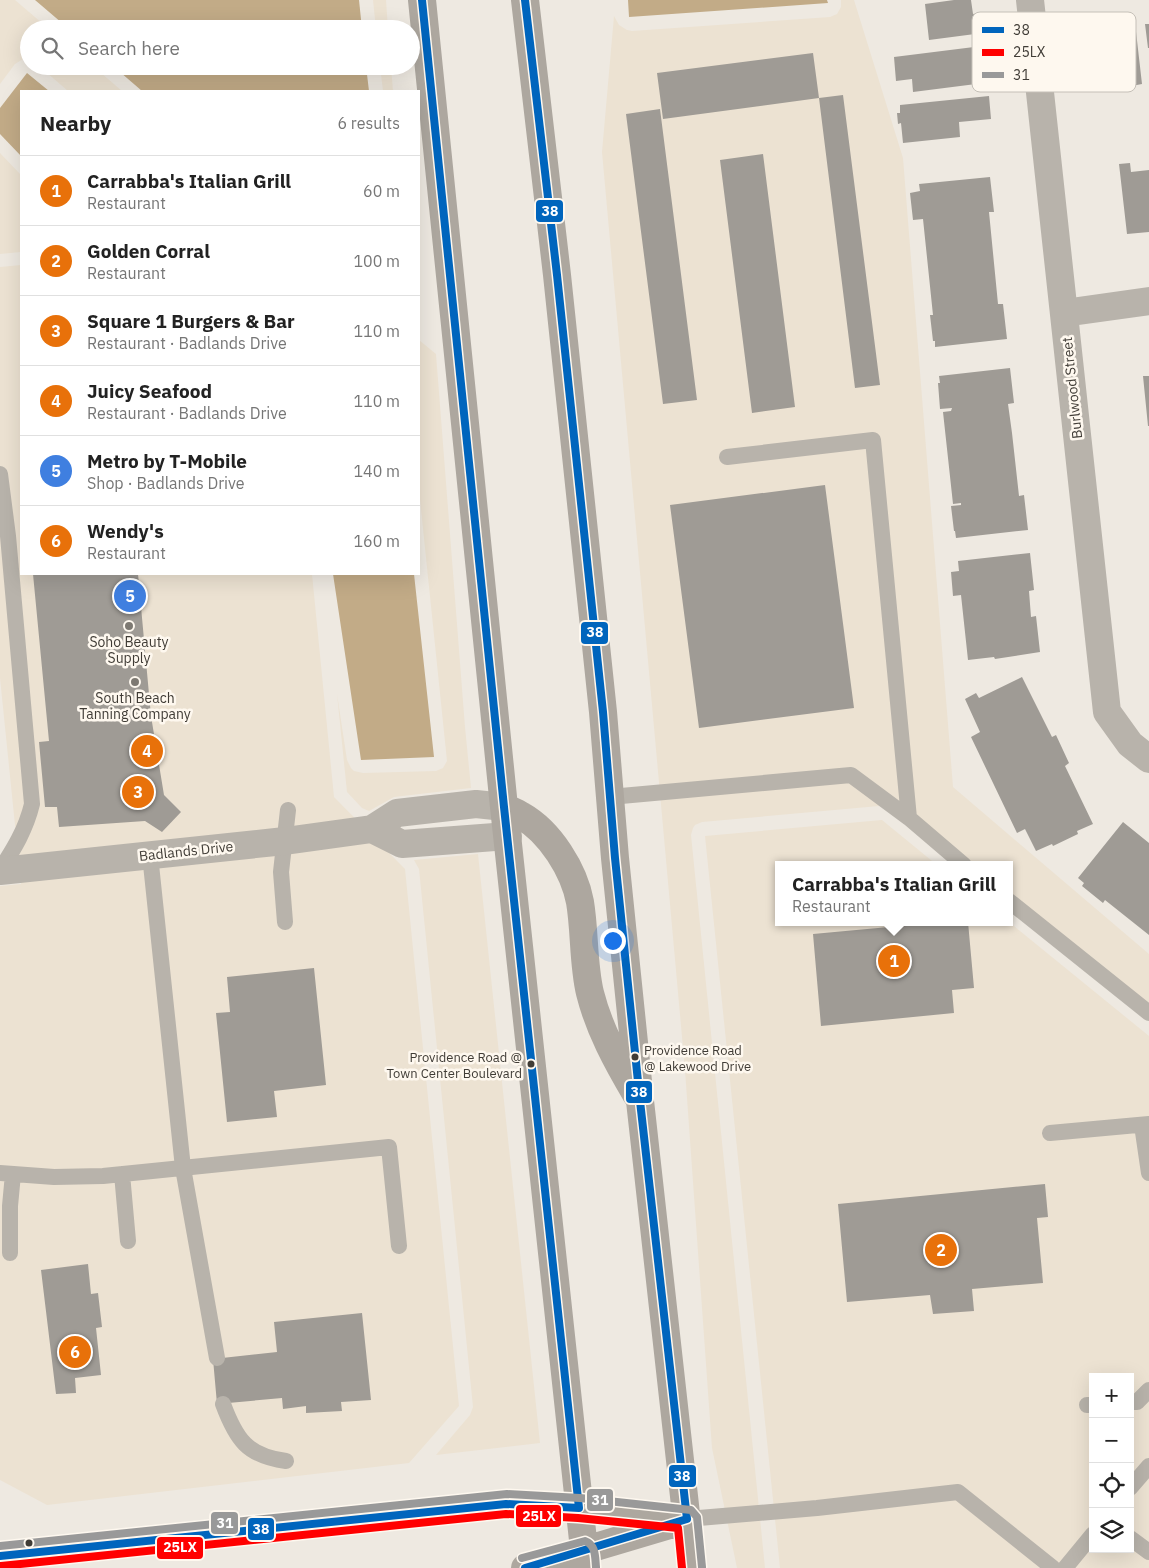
<!DOCTYPE html>
<html lang="en">
<head>
<meta charset="utf-8">
<style>
  :root { --surface:#fff; --page:#f6f6f6; --text:#222; --muted:#767676; --line:#e0e0e0; --accent:#7d7972 }
  body { margin:0; font-family:"IBM Plex Sans",sans-serif; background:var(--page); color:var(--text) }
  .controls { position:absolute; right:15px; bottom:15px; display:grid; overflow:hidden; border-radius:0px; box-shadow:0 5px 20px #0002 }
  .controls button { width:45px; height:45px; display:grid; place-items:center; padding:0; border:0; border-bottom:1px solid var(--line); background:var(--surface); color:var(--text); font:25px sans-serif }
  .you { position:absolute; left:612px; top:940px; width:18px; height:18px; margin:-12px; border:4px solid #fff; border-radius:50%; background:#1a73e8; box-shadow:0 0 0 8px #1a73e833 }
  .badge { display:grid; place-items:center; width:32px; height:32px; border-radius:50%; background:var(--accent); color:#fff; font-size:16px; font-weight:700 }
  .pin { position:absolute; translate:-50% -50%; border:2px solid #fff; box-shadow:0 1px 5px #0006 }
  .popup { position:absolute; left:775px; top:861px; width:238px; height:65px; box-sizing:border-box; display:grid; place-content:center; border-radius:0px; background:var(--surface); filter:drop-shadow(0 1px 4px #0005); font-size:16px; white-space:nowrap; color:var(--muted) }
  .popup b { font-size:19px; color:var(--text) }
  .popup::after { content:''; position:absolute; left:50%; top:100%; margin-left:-10px; border:10px solid transparent; border-top-color:var(--surface) }
  .list { margin:0; padding:0; list-style:none }
  h2 { display:flex; justify-content:space-between; align-items:center; height:65px; margin:0; padding:0 20px; font-size:21px }
  h2 small { font-size:16px; font-weight:400; color:var(--muted) }
  .list li { display:grid; grid-template-columns:32px 1fr auto; gap:15px; align-items:center; box-sizing:border-box; height:70px; padding:0 20px; border-top:1px solid var(--line) }
  .list b { display:block; font-size:19px; white-space:nowrap }
  .list p { margin:0; font-size:16px; white-space:nowrap; color:var(--muted) }
  .list em { font-size:16px; font-style:normal; color:var(--muted) }
  .icon { flex:none; width:28px; height:28px; fill:none; stroke:currentColor; stroke-width:2; stroke-linecap:round; stroke-linejoin:round }
  .map { position:relative; flex:none; width:1149px; height:1568px; overflow:hidden }
  .search { position:absolute; background:var(--surface); box-shadow:0 5px 20px #0002; left:20px; top:20px; width:400px; height:55px; display:flex; align-items:center; gap:12px; box-sizing:border-box; padding:0 18px; border-radius:28px; color:var(--muted); font-size:19px }
  .panel { position:absolute; background:var(--surface); box-shadow:0 5px 20px #0002; left:20px; top:90px; width:400px; height:485px; border-radius:0px }
  .map>svg:first-child { display:block }
  .built { fill:#ece2d2; fill-rule:evenodd }
  .water { fill:#c2ab87 }
  .building { fill:#9f9b95 }
  .lines { fill:none; stroke-linecap:round; stroke-linejoin:round }
  .lane { stroke:#b8b3ab; stroke-width:16 }
  .street { stroke:#b8b3ab; stroke-width:28 }
  .secondary { stroke:#ada79f; stroke-width:28 }
  .bus-1-casing { stroke:#fef8ef; stroke-width:11 }
  .bus-2-casing { stroke:#fef8ef; stroke-width:11 }
  .bus-3-casing { stroke:#fef8ef; stroke-width:11 }
  .bus-1 { stroke:#0065bd; stroke-width:8 }
  .bus-2 { stroke:#f00; stroke-width:8 }
  .bus-3 { stroke:#999; stroke-width:8 }
  .poi-dot { fill:#7d7972; stroke:#fef8ef; stroke-width:2 }
  .bus-dot { fill:#403c36; stroke:#fef8ef; stroke-width:2 }
  .labels { text-anchor:middle; stroke-width:5; stroke-linejoin:round; paint-order:stroke }
  .bus-label { font-size:13px; fill:#403c36; stroke:#fef8ef; text-anchor:start }
  .street-label { font-size:14px; fill:#403c36; stroke:#fef8ef }
  .poi-label { font-size:14px; fill:#403c36; stroke:#fef8ef }
  .key { fill:#fef8ef; stroke:#c5c0b8; stroke-width:1 }
  .key-label { font-size:14px; fill:#403c36 }
  .line-badge { stroke:#fef8ef; stroke-width:2 }
  .badge-label { font-size:14px; text-anchor:middle; font-weight:bold; fill:#fff }
</style>
</head>
<body>
<div class="map">
<svg width="1149" height="1568" viewBox="0 0 1149 1568">
  <rect width="100%" height="100%" fill="#eee9e1"/>
  <!-- built -->
  <path class="built" d="M0,0H15L49,29H29V60L23,59L15,64L0,84Z
    M373,0H386L388,29H376Z
    M841,0H854L903,158L953,787L1149,954V1019L1009,906V865H958L890,810L879,806L702,822L695,825L693,828L691,835L765,1568H737L712,1448L685,1070L602,152L614,16L619,25L627,30L632,31L830,17L837,14L841,7Z
    M39,66H93L122,91H68Z
    M380,66H391L393,91H383Z
    M0,153L21,175V252L0,254Z
    M21,265V574H312L334,797L405,869L459,1406L409,1463L47,1505L0,1480V886L21,884L0,678V267Z
    M419,340L436,354L465,727L471,788L394,797L369,811L362,808L347,792L337,694L347,760L351,768L354,771L363,773L436,771L443,768L447,761L419,490Z
    M882,820L937,865H779V922H1009L1149,1036V1568H780L705,836ZM1093,1377H1130V1549H1093Z
    M478,854L540,1443L436,1455L470,1415L473,1407L419,869L414,860Z"/>
  <!-- water -->
  <path class="water" d="M35,0H359L362,29H69Z
    M628,0H827L828,3L629,17Z
    M113,66H366L369,91H142Z
    M27,73L49,91H21V156L0,134V108Z
    M333,574H414L434,757L361,760Z"/>
  <!-- building -->
  <path class="building" d="M954,0H971L973,14L980,13L981,25H974L975,34L929,40L925,4Z
    M1135,23L1142,84L1126,87L1125,83L1106,85L1100,33L1108,32V26Z
    M1145,24H1149V48H1148Z
    M982,46L985,69L974,70L976,84L913,92L912,79L896,81L894,57Z
    M813,53L819,98L843,95L880,385L855,388L819,98L663,119L657,73Z
    M989,96L991,119L959,122L960,137L903,143L901,123L898,124L897,113H900V105Z
    M660,109L697,400L663,404L626,114Z
    M763,154L795,407L752,413L720,160Z
    M1130,163L1131,172L1149,170V232L1127,234L1119,164Z
    M990,177L994,212H989L998,304H1003L1007,339L935,347V341H933L930,315H933L923,219L913,220L910,193L920,191L919,184Z
    M1010,368L1014,403L1008,404L1012,433L1019,496L1024,495L1028,530L956,538L955,531H954L951,506L961,505V503L953,504L943,412L951,411L952,408L940,409L938,383H940L939,376Z
    M1143,376H1149V426H1148Z
    M825,485L854,708L699,728L670,505Z
    M1030,553L1034,590L1029,591L1031,617L1036,616L1040,652L995,659L994,657L968,660L961,595L953,596L951,572L959,571L958,561Z
    M33,574H138L151,716L164,795L181,812L162,832L145,821L59,827L57,807H45L39,742L49,741Z
    M1022,677L1052,737L1056,735L1069,763L1065,766L1093,824L1077,831L1078,834L1053,846L1052,844L1036,851L1025,829L1017,833L971,737L980,732L965,699L976,693L979,698Z
    M1123,822L1149,843V935L1105,900L1103,903L1082,886L1084,883L1078,878Z
    M943,922H968L974,988L952,990L954,1013L821,1026L813,934Z
    M314,968L326,1085L274,1091L277,1117L227,1122L216,1013L230,1012L227,977Z
    M1045,1184L1048,1217L1037,1218L1043,1283L972,1289L974,1311L933,1314L930,1295L847,1302L838,1204Z
    M88,1264L91,1294L98,1293L102,1327L96,1328L101,1375L75,1378L76,1393L56,1394L41,1270Z
    M362,1313L371,1400L341,1402L342,1411L306,1413V1406L283,1409L282,1398L217,1404L213,1359L277,1352L274,1322Z"/>
  <g class="lines">
    <!-- lane -->
    <path class="lane" d="M727,457L873,440L909,818
      M0,474L8,536L32,804C26,829 14,849 0,870
      M610,797L851,775L909,818L964,865
      M150,855L183,1168L217,1358
      M1009,901L1149,1013
      M285,922L281,872L288,810
      M1142,1125L1149,1173
      M1050,1133L1149,1124
      M0,1173L54,1177L103,1176L389,1147L399,1246
      M122,1174L128,1241
      M10,1253V1206L13,1174
      M1130,1402H1137L1149,1390
      M223,1404C236,1439 247,1456 286,1461
      M1087,1405H1093
      M1130,1488L1149,1466
      M687,1519L817,1508L958,1492L1053,1568
      M1130,1538L1149,1552
      M1065,1568L1093,1534"/>
    <!-- street -->
    <path class="street" d="M1030,0L1107,712L1130,744L1149,759
      M1064,313L1149,301
      M372,829L402,844L508,836
      M0,871L285,841L372,829L397,813L476,804L504,807"/>
    <!-- secondary -->
    <path class="secondary" d="M422,0L504,807L586,1568
      M525,0L557,275L603,712L615,858L640,1101L692,1568
      M504,807C510,810 516,812 522,816C550,832 574,870 580,902C585,932 583,964 590,993C599,1029 617,1062 636,1094
      M0,1556L506,1504L579,1508L687,1519
      M525,1568L676,1523"/>
    <defs>
      <path id="bus-1" d="M525,0L557,275L603,712L615,858L640,1101L687,1519L525,1568
        M0,1556L506,1504L579,1508L504,807L422,0"/>
      <path id="bus-2" d="M1,1566L506,1514L578,1518L678,1528L682,1568"/>
      <path id="bus-3" d="M0,1546L507,1494L580,1498L691,1510L697,1517L702,1567
        M522,1558L585,1541C596,1545 595,1557 596,1567"/>
    </defs>
    <!-- bus-1 casing -->
    <use href="#bus-1" class="bus-1-casing"/>
    <!-- bus-2 casing -->
    <use href="#bus-2" class="bus-2-casing"/>
    <!-- bus-3 casing -->
    <use href="#bus-3" class="bus-3-casing"/>
    <!-- bus-1 -->
    <use href="#bus-1" class="bus-1"/>
    <!-- bus-2 -->
    <use href="#bus-2" class="bus-2"/>
    <!-- bus-3 -->
    <use href="#bus-3" class="bus-3"/>
  </g>
  <!-- markers -->
  <g class="poi-dot">
    <circle cx="129" cy="626" r="5"/>
    <circle cx="135" cy="682" r="5"/>
  </g>
  <g class="bus-dot">
    <circle cx="635" cy="1057" r="4.5"/>
    <circle cx="531" cy="1064" r="4.5"/>
    <circle cx="29" cy="1543" r="4.5"/>
  </g>
  <g class="labels">
    <!-- bus labels -->
    <g class="bus-label">
      <text x="644" y="1055">Providence Road<tspan x="644" dy="16">@ Lakewood Drive</tspan></text>
      <text x="522" y="1062" text-anchor="end">Providence Road @<tspan x="522" dy="16">Town Center Boulevard</tspan></text>
    </g>
    <!-- street labels -->
    <g class="street-label">
      <text transform="translate(1072 388) rotate(-96)" y="5">Burlwood Street</text>
      <text transform="translate(186 851) rotate(-6)" y="5">Badlands Drive</text>
    </g>
    <!-- poi labels -->
    <g class="poi-label">
      <text x="129" y="647">Soho Beauty<tspan x="129" dy="16">Supply</tspan></text>
      <text x="135" y="703">South Beach<tspan x="135" dy="16">Tanning Company</tspan></text>
    </g>
  </g>
  <!-- legend -->
  <rect x="972" y="12" width="164" height="80" rx="8" class="key"/>
  <rect x="982" y="27" width="22" height="6" fill="#0065bd"/>
  <rect x="982" y="49" width="22" height="7" fill="#f00"/>
  <rect x="982" y="72" width="22" height="6" fill="#999"/>
  <g class="key-label">
    <text x="1013" y="35">38</text>
    <text x="1013" y="57">25LX</text>
    <text x="1013" y="80">31</text>
  </g>
  <g class="line-badge">
    <rect x="535" y="199" width="29" height="24" rx="5" fill="#0065bd"/>
    <rect x="580" y="621" width="29" height="24" rx="5" fill="#0065bd"/>
    <rect x="625" y="1080" width="28" height="24" rx="5" fill="#0065bd"/>
    <rect x="668" y="1464" width="29" height="24" rx="5" fill="#0065bd"/>
    <rect x="586" y="1488" width="28" height="24" rx="5" fill="#999"/>
    <rect x="515" y="1504" width="47" height="24" rx="5" fill="#f00"/>
    <rect x="210" y="1511" width="29" height="24" rx="5" fill="#999"/>
    <rect x="247" y="1517" width="28" height="24" rx="5" fill="#0065bd"/>
    <rect x="156" y="1536" width="48" height="24" rx="5" fill="#f00"/>
  </g>
  <g class="badge-label">
    <text x="550" y="216">38</text>
    <text x="595" y="637">38</text>
    <text x="639" y="1097">38</text>
    <text x="682" y="1481">38</text>
    <text x="600" y="1505">31</text>
    <text x="539" y="1521">25LX</text>
    <text x="225" y="1528">31</text>
    <text x="261" y="1534">38</text>
    <text x="180" y="1552">25LX</text>
  </g>
</svg>
<div class="controls">
<button>+</button>
<button>−</button>
<button><svg class="icon" aria-label="locate" viewBox="0 0 24 24"><circle cx="12" cy="12" r="6"/><path d="M12 2v4M12 18v4M2 12h4M18 12h4"/></svg></button>
<button><svg class="icon" aria-label="layers" viewBox="0 0 24 24"><path d="M12 4l9 5-9 5-9-5zM3 14l9 5 9-5"/></svg></button>
</div>
<div class="you"></div>
<div class="pin badge" style="left:894px;top:961px;background:#e8710a">1</div>
<div class="popup"><b>Carrabba's Italian Grill</b>Restaurant</div>
<div class="pin badge" style="left:941px;top:1250px;background:#e8710a">2</div>
<div class="pin badge" style="left:138px;top:792px;background:#e8710a">3</div>
<div class="pin badge" style="left:147px;top:751px;background:#e8710a">4</div>
<div class="pin badge" style="left:130px;top:596px;background:#3f7fe0">5</div>
<div class="pin badge" style="left:75px;top:1352px;background:#e8710a">6</div>
<div class="search"><svg class="icon" aria-label="search" viewBox="0 0 24 24"><circle cx="10" cy="10" r="6"/><path d="M15 15l6 6"/></svg>Search here</div>
<section class="panel">
<h2>Nearby<small>6 results</small></h2>
<ul class="list">
<li><span class="badge" style="background:#e8710a">1</span><div><b>Carrabba's Italian Grill</b><p>Restaurant</p></div><em>60 m</em></li>
<li><span class="badge" style="background:#e8710a">2</span><div><b>Golden Corral</b><p>Restaurant</p></div><em>100 m</em></li>
<li><span class="badge" style="background:#e8710a">3</span><div><b>Square 1 Burgers &amp; Bar</b><p>Restaurant · Badlands Drive</p></div><em>110 m</em></li>
<li><span class="badge" style="background:#e8710a">4</span><div><b>Juicy Seafood</b><p>Restaurant · Badlands Drive</p></div><em>110 m</em></li>
<li><span class="badge" style="background:#3f7fe0">5</span><div><b>Metro by T-Mobile</b><p>Shop · Badlands Drive</p></div><em>140 m</em></li>
<li><span class="badge" style="background:#e8710a">6</span><div><b>Wendy's</b><p>Restaurant</p></div><em>160 m</em></li>
</ul>
</section>
</div>
</body>
</html>
